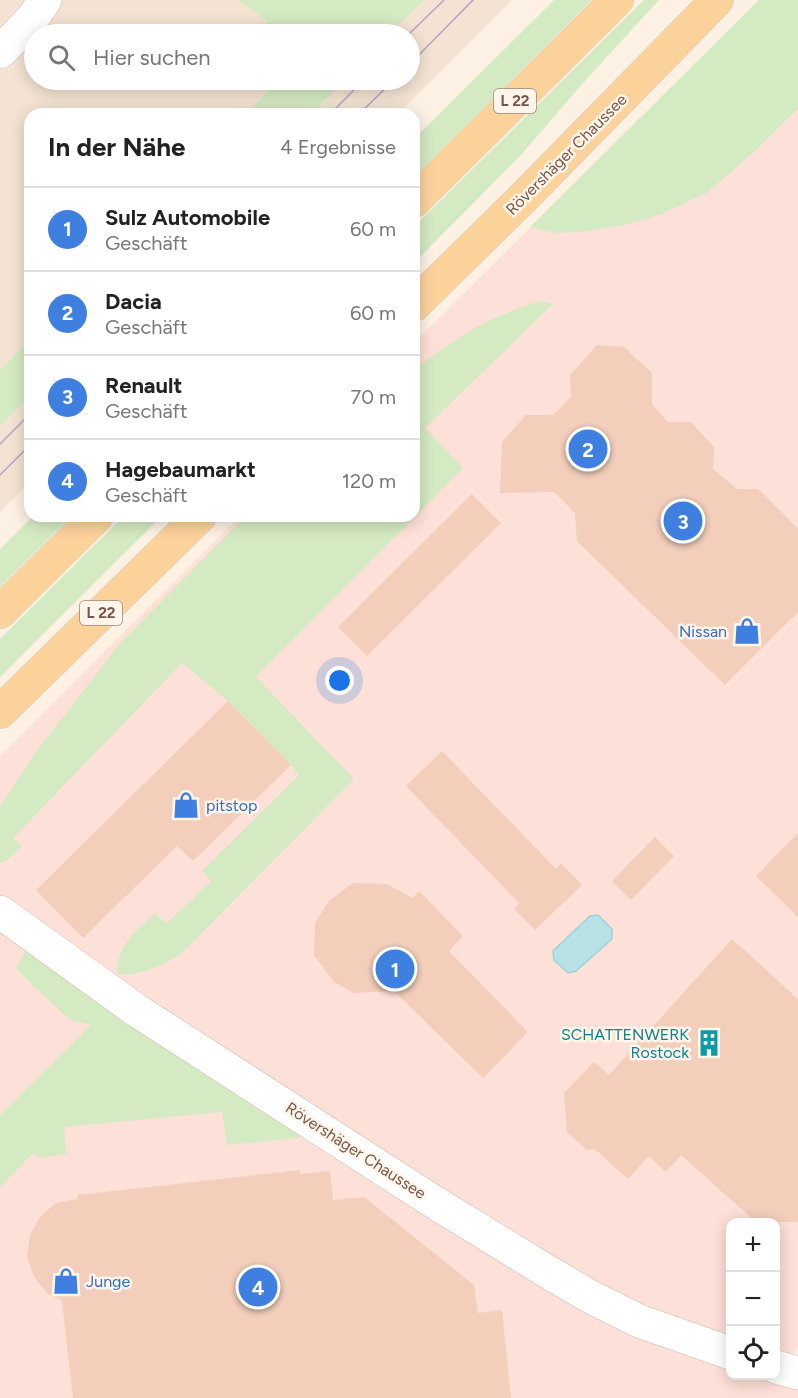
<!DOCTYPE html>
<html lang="de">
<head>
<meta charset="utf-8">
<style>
  :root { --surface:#fff; --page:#f6f6f6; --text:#222; --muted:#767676; --line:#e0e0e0; --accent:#1a73e8 }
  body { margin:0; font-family:Figtree,sans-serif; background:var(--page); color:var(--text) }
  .controls { position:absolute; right:18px; bottom:18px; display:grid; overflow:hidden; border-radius:12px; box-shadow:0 3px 15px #0003 }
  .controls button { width:54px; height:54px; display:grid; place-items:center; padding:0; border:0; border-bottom:2px solid var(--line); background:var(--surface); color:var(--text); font:30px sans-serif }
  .you { position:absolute; left:340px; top:681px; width:21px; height:21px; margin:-15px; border:4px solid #fff; border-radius:50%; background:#1a73e8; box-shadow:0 0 0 9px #1a73e833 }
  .badge { display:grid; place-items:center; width:39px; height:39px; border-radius:50%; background:var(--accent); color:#fff; font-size:20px; font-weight:700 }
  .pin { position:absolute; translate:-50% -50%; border:3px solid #fff; box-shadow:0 2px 6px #0006 }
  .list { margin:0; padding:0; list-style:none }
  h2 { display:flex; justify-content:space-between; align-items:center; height:78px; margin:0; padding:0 24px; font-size:26px }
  h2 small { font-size:20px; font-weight:400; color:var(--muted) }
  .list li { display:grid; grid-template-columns:39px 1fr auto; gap:18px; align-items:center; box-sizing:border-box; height:84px; padding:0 24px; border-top:2px solid var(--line) }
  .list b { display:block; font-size:22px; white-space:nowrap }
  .list p { margin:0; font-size:20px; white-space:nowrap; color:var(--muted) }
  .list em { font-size:20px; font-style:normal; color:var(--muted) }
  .icon { flex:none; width:33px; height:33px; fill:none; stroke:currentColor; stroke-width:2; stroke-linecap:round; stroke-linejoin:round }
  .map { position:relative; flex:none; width:798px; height:1398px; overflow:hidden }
  .search { position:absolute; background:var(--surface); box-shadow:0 3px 15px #0003; left:24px; top:24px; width:396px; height:66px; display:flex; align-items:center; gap:15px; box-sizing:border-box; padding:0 21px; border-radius:33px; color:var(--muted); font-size:22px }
  .panel { position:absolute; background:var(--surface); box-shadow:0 3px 15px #0003; left:24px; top:108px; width:396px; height:414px; border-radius:18px }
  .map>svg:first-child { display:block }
  .residential { fill:#f4e3d2; fill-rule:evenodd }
  .commercial { fill:#fde0d7; fill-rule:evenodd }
  .green { fill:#d4eac2 }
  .water { fill:#b8e2e6; stroke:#9ed2d8; stroke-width:1.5 }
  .building { fill:#f2cebb }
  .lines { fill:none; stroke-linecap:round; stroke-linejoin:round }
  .minor-casing { stroke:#d0baad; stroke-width:34 }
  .primary-casing { stroke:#d8d0cc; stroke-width:34 }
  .minor { stroke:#fff; stroke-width:33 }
  .primary { stroke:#fcd29b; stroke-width:33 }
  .tram { stroke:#b3a2c6; stroke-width:1.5 }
  .labels { text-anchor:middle; stroke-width:5; stroke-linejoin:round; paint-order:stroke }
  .shield { fill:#fff5ea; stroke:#9e8679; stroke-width:1.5 }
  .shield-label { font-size:15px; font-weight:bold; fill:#755649 }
  .street-label { font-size:16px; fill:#755649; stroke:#fff5ea }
  .shop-label { font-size:16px; fill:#366cbe; stroke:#fff5ea; text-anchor:start }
  .culture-label { font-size:16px; fill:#0d838f; stroke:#fff5ea; text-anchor:end }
</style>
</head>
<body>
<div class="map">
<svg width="798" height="1398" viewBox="0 0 798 1398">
  <rect width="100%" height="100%" fill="#fcf1e3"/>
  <!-- residential -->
  <path class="residential" d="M0,0H512L398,114H30V482L0,512ZM34,34H410V80H34Z"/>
  <!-- commercial -->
  <path class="commercial" d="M759,0H798V1346L792,1356L783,1386L798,1389V1398H0V756L240,516H414V343ZM730,1222H776V1376H730Z"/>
  <!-- green -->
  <path class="green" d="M237,0H424L389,34H256L267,21Z
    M554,0H592L414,177V139Z
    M644,0H659L583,83L520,156L414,263V227Z
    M759,0H798V108L755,151L708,192L662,214L624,225L582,232L554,233L530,227Z
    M279,80H345L311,114H246Z
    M541,301L553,304L425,428L463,468L256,677L354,779L180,955C161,965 140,977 118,974C115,946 136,931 155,913L166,924L211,881L202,871L299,775L291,765L228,701L182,663L13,838L22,846L7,860L0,863V807L36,752L121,642L246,516H414V370C453,339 493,314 541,301Z
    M30,339V396L0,425V370Z
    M33,516H72L0,587V549Z
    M124,516H162L0,677V639Z
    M0,919L49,953L48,968L131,1019L305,1131L298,1138L227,1145L222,1112L64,1127L66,1154L40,1158L33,1153L0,1187V1115L91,1025L70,1020L16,969L27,947L0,934Z"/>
  <!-- water -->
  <path class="water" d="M598,915L612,929V939L576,971L568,973L554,960L553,951L590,916Z"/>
  <!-- building -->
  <path class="building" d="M597,345L624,347L652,373V404L668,422H691L714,447L713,469L737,489H758L798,529V612L725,685L577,541L575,513L554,492L500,493L502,442L526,415H553L571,397L570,375Z
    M472,494L501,523L367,656L338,627Z
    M228,701L291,765L193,861L177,846L83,938L36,890Z
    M442,751L556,869L561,863L582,885L535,930L514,909L519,903L406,786Z
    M798,833V917L756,876Z
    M655,837L674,856L631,900L612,881Z
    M353,883L387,884L412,898L419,891L463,936L449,951L528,1032L483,1078L394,991L354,993L334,982L314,955L315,923L329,901Z
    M732,939L798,999V1222H756L681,1155L666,1172L649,1156L628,1179L595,1149L587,1150L567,1132L564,1093L594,1062L609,1075Z
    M300,1170V1174L330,1171L333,1200L364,1197L474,1285L478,1313L502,1310L511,1398H73L62,1301L47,1293L34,1277L27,1256L30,1235L40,1217L56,1203L78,1199L77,1195Z"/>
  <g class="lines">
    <defs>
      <path id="minor" d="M0,52L32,19L45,0
        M0,912L136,1010L434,1202L543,1269L589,1296L639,1321L730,1353
        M776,1367L798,1373"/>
      <path id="primary" d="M414,201L617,0
        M414,305L525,196L717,0
        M0,612L97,516
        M0,712L200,516"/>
    </defs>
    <!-- minor casing -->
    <use href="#minor" class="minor-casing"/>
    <!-- primary casing -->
    <use href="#primary" class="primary-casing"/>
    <!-- minor -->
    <use href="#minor" class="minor"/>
    <!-- primary -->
    <use href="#primary" class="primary"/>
    <!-- tram -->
    <path class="tram" d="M409,34L444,0
      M410,64L473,0
      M330,114L364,80
      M359,114L394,80
      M0,444L30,414
      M0,475L30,445"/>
  </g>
  <!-- icons -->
  <defs>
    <symbol id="shop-bare" viewBox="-9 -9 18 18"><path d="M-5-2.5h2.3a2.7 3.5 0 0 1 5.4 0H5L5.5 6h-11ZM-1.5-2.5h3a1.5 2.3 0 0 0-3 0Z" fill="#3f7fe0" stroke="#fff5ea" stroke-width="2.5" paint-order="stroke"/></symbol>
    <symbol id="building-bare" viewBox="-9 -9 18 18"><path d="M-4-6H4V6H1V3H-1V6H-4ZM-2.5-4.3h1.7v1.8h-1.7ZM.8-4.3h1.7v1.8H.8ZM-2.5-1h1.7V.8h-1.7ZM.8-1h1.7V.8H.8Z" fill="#0f9aa8" stroke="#fff5ea" stroke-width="2.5" paint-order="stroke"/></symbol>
  </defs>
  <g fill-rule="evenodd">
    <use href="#shop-bare" x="728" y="612" width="38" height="38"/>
    <use href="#shop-bare" x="167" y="786" width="38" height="38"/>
    <use href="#building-bare" x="690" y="1024" width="38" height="38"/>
    <use href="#shop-bare" x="47" y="1262" width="38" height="38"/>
  </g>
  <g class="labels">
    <!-- shield labels -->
    <g class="shield">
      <rect x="494" y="89" width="42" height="24" rx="4.5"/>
      <rect x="80" y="601" width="42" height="24" rx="4.5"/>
    </g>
    <g class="shield-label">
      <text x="515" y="106">L 22</text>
      <text x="101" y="618">L 22</text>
    </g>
    <!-- street labels -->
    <g class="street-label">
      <text transform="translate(566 154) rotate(-45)" y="6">Rövershäger Chaussee</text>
      <text transform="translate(356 1150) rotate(33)" y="6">Rövershäger Chaussee</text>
    </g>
    <!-- shop labels -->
    <g class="shop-label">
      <text x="727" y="637" text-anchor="end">Nissan</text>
      <text x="206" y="811">pitstop</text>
      <text x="86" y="1287">Junge</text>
    </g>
    <!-- culture labels -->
    <g class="culture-label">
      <text x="689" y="1040">SCHATTENWERK<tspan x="689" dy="18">Rostock</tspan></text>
    </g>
  </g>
</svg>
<div class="controls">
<button>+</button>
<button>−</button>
<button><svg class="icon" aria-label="locate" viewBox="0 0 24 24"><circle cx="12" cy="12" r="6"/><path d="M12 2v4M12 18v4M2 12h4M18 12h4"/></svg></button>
</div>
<div class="you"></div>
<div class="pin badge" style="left:395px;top:969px;background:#3f7fe0">1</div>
<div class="pin badge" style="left:588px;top:449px;background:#3f7fe0">2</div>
<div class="pin badge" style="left:683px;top:521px;background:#3f7fe0">3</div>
<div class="pin badge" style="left:258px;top:1287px;background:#3f7fe0">4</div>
<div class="search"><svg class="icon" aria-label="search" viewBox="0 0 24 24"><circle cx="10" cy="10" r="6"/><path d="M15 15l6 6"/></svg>Hier suchen</div>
<section class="panel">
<h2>In der Nähe<small>4 Ergebnisse</small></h2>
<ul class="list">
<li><span class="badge" style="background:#3f7fe0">1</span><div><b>Sulz Automobile</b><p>Geschäft</p></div><em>60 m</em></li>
<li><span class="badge" style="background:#3f7fe0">2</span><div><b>Dacia</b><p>Geschäft</p></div><em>60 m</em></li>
<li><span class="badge" style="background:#3f7fe0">3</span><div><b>Renault</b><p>Geschäft</p></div><em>70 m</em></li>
<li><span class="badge" style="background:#3f7fe0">4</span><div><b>Hagebaumarkt</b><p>Geschäft</p></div><em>120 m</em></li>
</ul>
</section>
</div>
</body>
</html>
